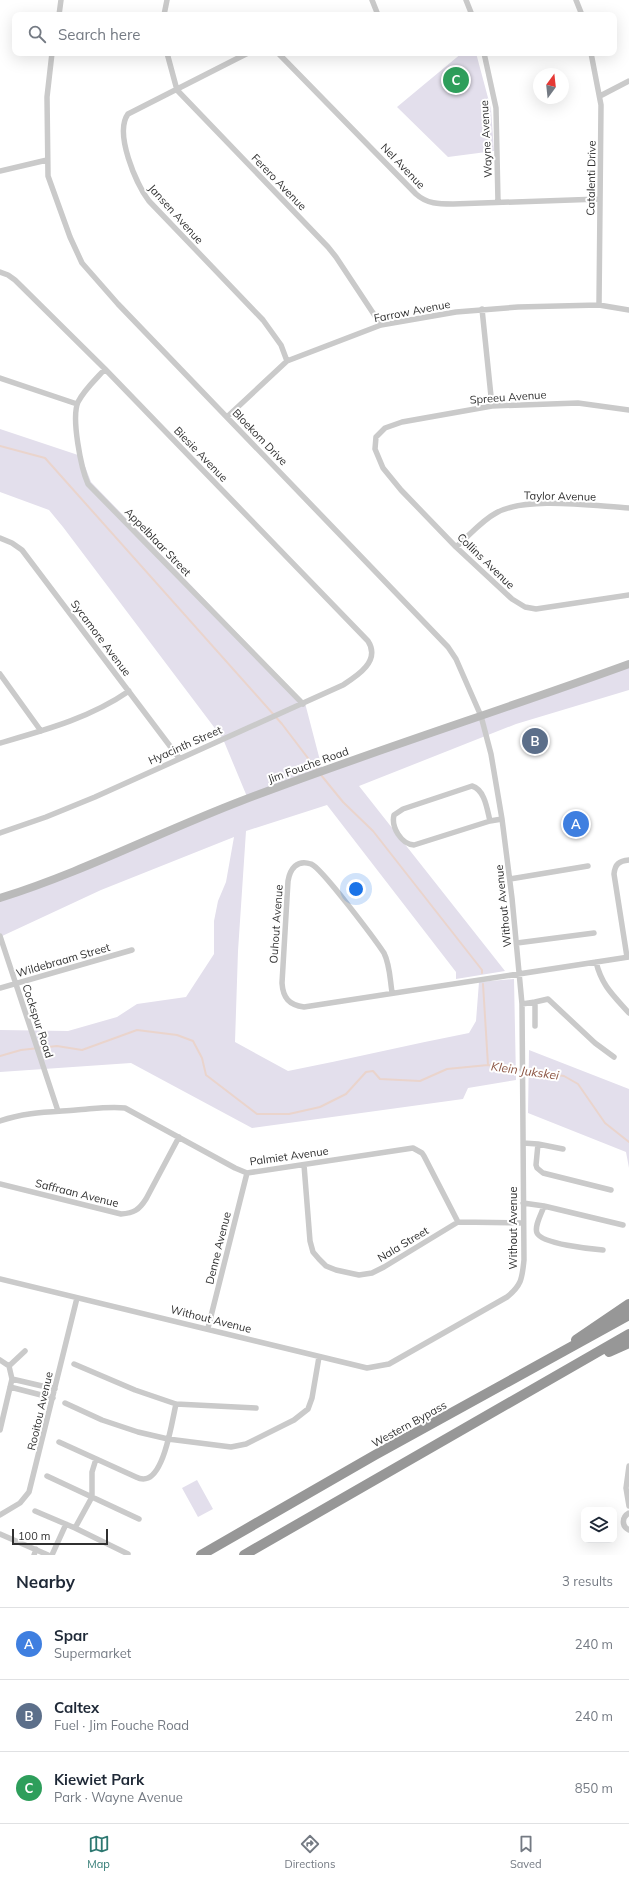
<!DOCTYPE html>
<html lang="en">
<head>
<meta charset="utf-8">
<style>
  :root { --surface:#fff; --page:#f6f6f7; --text:#1f2937; --muted:#747a83; --line:#e0e1e3; --accent:#2d7871 }
  body { margin:0; font-family:Mulish,sans-serif; background:var(--page); color:var(--text) }
  .controls { position:absolute; right:12px; bottom:12px; display:grid; overflow:hidden; border-radius:8px; box-shadow:0 4px 16px #0002 }
  .controls button { width:36px; height:36px; display:grid; place-items:center; padding:0; border:0; border-bottom:1px solid var(--line); background:var(--surface); color:var(--text); font:20px sans-serif }
  .compass { position:absolute; left:533px; top:68px; width:36px; height:36px; border-radius:50%; background:var(--surface); box-shadow:0 4px 16px #0002; rotate:15deg }
  .scale { position:absolute; left:12px; bottom:10px; width:96px; box-sizing:border-box; padding-left:4px; border:2px solid #303030; border-top:0; font-size:11px; line-height:14px; white-space:nowrap; color:#303030; -webkit-text-stroke:3px #fff; paint-order:stroke }
  .you { position:absolute; left:356px; top:889px; width:14px; height:14px; margin:-10px; border:3px solid #fff; border-radius:50%; background:#1a73e8; box-shadow:0 0 0 6px #1a73e833 }
  .badge { display:grid; place-items:center; width:26px; height:26px; border-radius:50%; background:var(--accent); color:#fff; font-size:13px; font-weight:700 }
  .pin { position:absolute; translate:-50% -50%; border:2px solid #fff; box-shadow:0 1px 4px #0006 }
  .list { margin:0; padding:0; list-style:none }
  h2 { display:flex; justify-content:space-between; align-items:center; height:52px; margin:0; padding:0 16px; font-size:17px }
  h2 small { font-size:13px; font-weight:400; color:var(--muted) }
  .list li { display:grid; grid-template-columns:26px 1fr auto; gap:12px; align-items:center; box-sizing:border-box; height:72px; padding:0 16px; border-top:1px solid var(--line) }
  .list b { display:block; font-size:15px; white-space:nowrap }
  .list p { margin:0; font-size:13px; white-space:nowrap; color:var(--muted) }
  .list em { font-size:13px; font-style:normal; color:var(--muted) }
  .icon { flex:none; width:22px; height:22px; fill:none; stroke:currentColor; stroke-width:2; stroke-linecap:round; stroke-linejoin:round }
  .map { position:relative; flex:none; width:629px; height:1555px; overflow:hidden }
  .search { position:absolute; background:var(--surface); box-shadow:0 4px 16px #0002; left:12px; right:12px; top:12px; height:44px; display:flex; align-items:center; gap:10px; box-sizing:border-box; padding:0 14px; border-radius:8px; color:var(--muted); font-size:15px }
  .sheet { height:268px; background:var(--surface) }
  nav { display:flex; justify-content:space-around; align-items:center; box-sizing:border-box; height:56px; border-top:1px solid var(--line); background:var(--surface); font-size:11px; color:var(--muted) }
  nav a { display:grid; justify-items:center; gap:2px }
  nav .on { color:var(--accent) }
  .map>svg:first-child { display:block }
  .green { fill:#e3dfec }
  .lines { fill:none; stroke-linecap:round; stroke-linejoin:round }
  .stream { stroke:#ead4cc; stroke-width:2 }
  .street { stroke:#cacaca; stroke-width:5.5 }
  .secondary { stroke:#bababa; stroke-width:8 }
  .highway { stroke:#979797; stroke-width:10 }
  .labels { text-anchor:middle; stroke-width:4; stroke-linejoin:round; paint-order:stroke }
  .street-label { font-size:11px; fill:#303030; stroke:#fff }
  .water-label { font-size:12px; font-style:italic; fill:#8c5543; stroke:#fff }
</style>
</head>
<body>
<div class="map">
<svg width="629" height="1555" viewBox="0 0 629 1555">
  <rect width="100%" height="100%" fill="#fff"/>
  <!-- green -->
  <path class="green" d="M462,53H476L491,109L494,151L448,157L397,107Z
    M0,429L81,456L91,482L305,703L323,772L629,664V690L516,724L359,786L505,971L456,979V972L327,805L246,831L238,951L235,1042L288,1071C349,1059 408,1045 469,1033L476,1021L479,982L514,979L516,1080L468,1088L463,1099L252,1128L131,1063L0,1072V1030L68,1031L117,1017L137,1004L186,997L214,954V921L218,901L226,882L234,837L101,890L0,937V898L248,799L223,739L63,527L49,510L0,492Z
    M529,1050L629,1089V1168L626,1152L528,1113Z
    M197,1480L213,1509L198,1517L182,1488Z"/>
  <g class="lines">
    <!-- stream -->
    <path class="stream" d="M0,446L45,458L282,724L317,770
      M321,775L343,802L373,831L482,970V973
      M483,984L488,1065
      M0,1056L21,1050L57,1046L82,1050L137,1030L177,1035L193,1041L202,1058L206,1075L257,1114H289L320,1107L346,1094L366,1072L373,1071L380,1079L420,1081L447,1069L488,1065L564,1076L578,1084L605,1123L629,1142"/>
    <!-- street -->
    <path class="street" d="M372,0L378,15
      M466,0L472,15
      M576,0L582,15
      M59,15L61,0
      M164,15L167,0
      M167,53L177,90L328,247L336,257L381,325
      M248,53L128,114C114,133 136,184 149,201L263,320L281,345L287,361
      M278,53L416,194C427,204 439,204 453,204L600,199
      M484,53L496,108L498,202
      M591,53L601,105L599,305
      M600,96L629,81
      M0,171L47,160
      M0,272L8,275L15,280L105,369L368,641C381,661 357,676 343,685L95,797L46,817L0,833
      M482,309L492,406
      M105,369C96,379 84,390 78,402C71,418 81,468 88,484L303,704
      M0,378L77,404
      M629,410L578,403L492,406L402,422L385,428L376,437L375,449L383,468L401,490L456,547L512,599L525,607L536,609L629,595
      M227,417L287,361L381,325L456,312L518,307L599,305L629,310
      M0,538L12,543L22,550L179,758
      M456,547C469,536 481,521 496,513C526,496 593,506 629,508
      M0,674L41,731
      M0,743C45,730 90,718 129,691
      M490,821C487,809 485,790 472,786L403,809L394,815C391,827 401,844 414,845L490,821L502,819
      M510,879L588,866
      M0,936L58,1111
      M517,943L594,933
      M627,957L614,874C615,864 619,861 629,860
      M596,962C602,986 613,995 629,1013
      M0,988L132,950
      M392,992C390,980 390,965 384,953C376,941 321,867 311,864C297,859 290,869 288,881L282,983C283,998 289,1005 304,1007L629,957
      M522,1004L535,1002
      M535,1026V1002L548,999L595,1043L614,1057
      M0,1121C25,1112 50,1112 76,1110C92,1109 109,1106 125,1108L235,1168L247,1173L413,1148L422,1153L424,1156L458,1222
      M523,1143L538,1144L536,1165L537,1168L543,1173L611,1190
      M538,1144L563,1149
      M304,1165L310,1241L313,1252L319,1259L326,1266L336,1270L359,1275L372,1273L384,1267L458,1222L523,1223
      M0,1184L121,1214C134,1213 139,1210 146,1199L179,1137
      M523,1203L544,1206L623,1225
      M544,1206C542,1213 534,1226 537,1233C542,1244 591,1249 603,1250
      M0,1279L367,1368L389,1364L507,1297C522,1285 522,1278 524,1260L522,1004L512,898L502,819L491,754L481,716L456,659L448,647L118,304L82,263L70,237L48,176L47,97L52,53
      M208,1328L247,1173
      M0,1360L9,1366L12,1379L0,1430
      M74,1364L135,1390L176,1404L256,1408
      M9,1366L25,1351
      M12,1379L55,1389
      M10,1387L53,1398
      M65,1403L102,1420L138,1432L168,1439L231,1447L246,1444L294,1420L308,1409L312,1398L319,1357
      M59,1442L136,1477C140,1479 143,1480 148,1478C165,1471 172,1421 176,1404
      M629,1466L626,1488L629,1506
      M47,1476L139,1519
      M35,1511L75,1528L128,1554
      M629,1513C622,1517 621,1526 629,1530
      M0,1515L20,1503L29,1492L77,1298
      M75,1528L92,1497V1472L96,1459
      M0,1534L48,1555
      M34,1555L36,1549
      M52,1555L66,1524"/>
    <!-- secondary -->
    <path class="secondary" d="M0,898C83,872 160,832 241,801C369,752 500,711 629,664"/>
    <!-- highway -->
    <path class="highway" d="M576,1340L629,1304
      M609,1352L629,1343
      M201,1555L375,1455L629,1315
      M244,1555L629,1334"/>
  </g>
  <g class="labels">
    <!-- street labels -->
    <g class="street-label">
      <text transform="translate(486 139) rotate(-93)" y="4">Wayne Avenue</text>
      <text transform="translate(403 166) rotate(46)" y="4">Nel Avenue</text>
      <text transform="translate(591 178) rotate(-89)" y="4">Catalenti Drive</text>
      <text transform="translate(279 182) rotate(46)" y="4">Ferero Avenue</text>
      <text transform="translate(176 214) rotate(48)" y="4">Jansen Avenue</text>
      <text transform="translate(412 311) rotate(-11)" y="4">Farrow Avenue</text>
      <text transform="translate(508 397) rotate(-4)" y="4">Spreeu Avenue</text>
      <text transform="translate(260 437) rotate(46)" y="4">Bloekom Drive</text>
      <text transform="translate(201 454) rotate(46)" y="4">Biesie Avenue</text>
      <text transform="translate(560 496) rotate(1)" y="4">Taylor Avenue</text>
      <text transform="translate(158 542) rotate(46)" y="4">Appelblaar Street</text>
      <text transform="translate(486 561) rotate(44)" y="4">Collins Avenue</text>
      <text transform="translate(101 638) rotate(53)" y="4">Sycamore Avenue</text>
      <text transform="translate(185 745) rotate(-24)" y="4">Hyacinth Street</text>
      <text transform="translate(308 765) rotate(-20)" y="4">Jim Fouche Road</text>
      <text transform="translate(503 906) rotate(-96)" y="4">Without Avenue</text>
      <text transform="translate(276 924) rotate(-86)" y="4">Ouhout Avenue</text>
      <text transform="translate(63 960) rotate(-16)" y="4">Wildebraam Street</text>
      <text transform="translate(38 1021) rotate(72)" y="4">Cockspur Road</text>
      <text transform="translate(289 1156) rotate(-8)" y="4">Palmiet Avenue</text>
      <text transform="translate(77 1193) rotate(14)" y="4">Saffraan Avenue</text>
      <text transform="translate(513 1228) rotate(-90)" y="4">Without Avenue</text>
      <text transform="translate(403 1244) rotate(-31)" y="4">Nala Street</text>
      <text transform="translate(218 1248) rotate(-76)" y="4">Denne Avenue</text>
      <text transform="translate(211 1319) rotate(14)" y="4">Without Avenue</text>
      <text transform="translate(40 1411) rotate(-77)" y="4">Rooitou Avenue</text>
      <text transform="translate(409 1424) rotate(-29)" y="4">Western Bypass</text>
    </g>
    <!-- water labels -->
    <g class="water-label">
      <text transform="translate(525 1071) rotate(8)" y="4">Klein Jukskei</text>
    </g>
  </g>
</svg>
<div class="controls">
<button><svg class="icon" aria-label="layers" viewBox="0 0 24 24"><path d="M12 4l9 5-9 5-9-5zM3 14l9 5 9-5"/></svg></button>
</div>
<svg class="compass" viewBox="-18 -18 36 36"><path d="M0-13l5 13h-10z" fill="#e53935"/><path d="M0 13l5-13h-10z" fill="#747a83"/></svg>
<div class="scale">100 m</div>
<div class="you"></div>
<div class="pin badge" style="left:576px;top:824px;background:#3f7fe0">A</div>
<div class="pin badge" style="left:535px;top:741px;background:#5c6f8a">B</div>
<div class="pin badge" style="left:456px;top:80px;background:#2e9e5b">C</div>
<div class="search"><svg class="icon" aria-label="search" viewBox="0 0 24 24"><circle cx="10" cy="10" r="6"/><path d="M15 15l6 6"/></svg>Search here</div>
</div>
<section class="sheet">
<h2>Nearby<small>3 results</small></h2>
<ul class="list">
<li><span class="badge" style="background:#3f7fe0">A</span><div><b>Spar</b><p>Supermarket</p></div><em>240 m</em></li>
<li><span class="badge" style="background:#5c6f8a">B</span><div><b>Caltex</b><p>Fuel · Jim Fouche Road</p></div><em>240 m</em></li>
<li><span class="badge" style="background:#2e9e5b">C</span><div><b>Kiewiet Park</b><p>Park · Wayne Avenue</p></div><em>850 m</em></li>
</ul>
</section>
<nav>
<a class="on"><svg class="icon" aria-label="map" viewBox="0 0 24 24"><path d="M3 6l6-2 6 2 6-2v14l-6 2-6-2-6 2zM9 4v14M15 6v14"/></svg>Map</a>
<a><svg class="icon" aria-label="directions" viewBox="0 0 24 24"><path d="M12 3l9 9-9 9-9-9zM9 14v-3h6M13 9l2 2-2 2"/></svg>Directions</a>
<a><svg class="icon" aria-label="saved" viewBox="0 0 24 24"><path d="M7 4h10v16l-5-4-5 4z"/></svg>Saved</a>
</nav>
</body>
</html>
